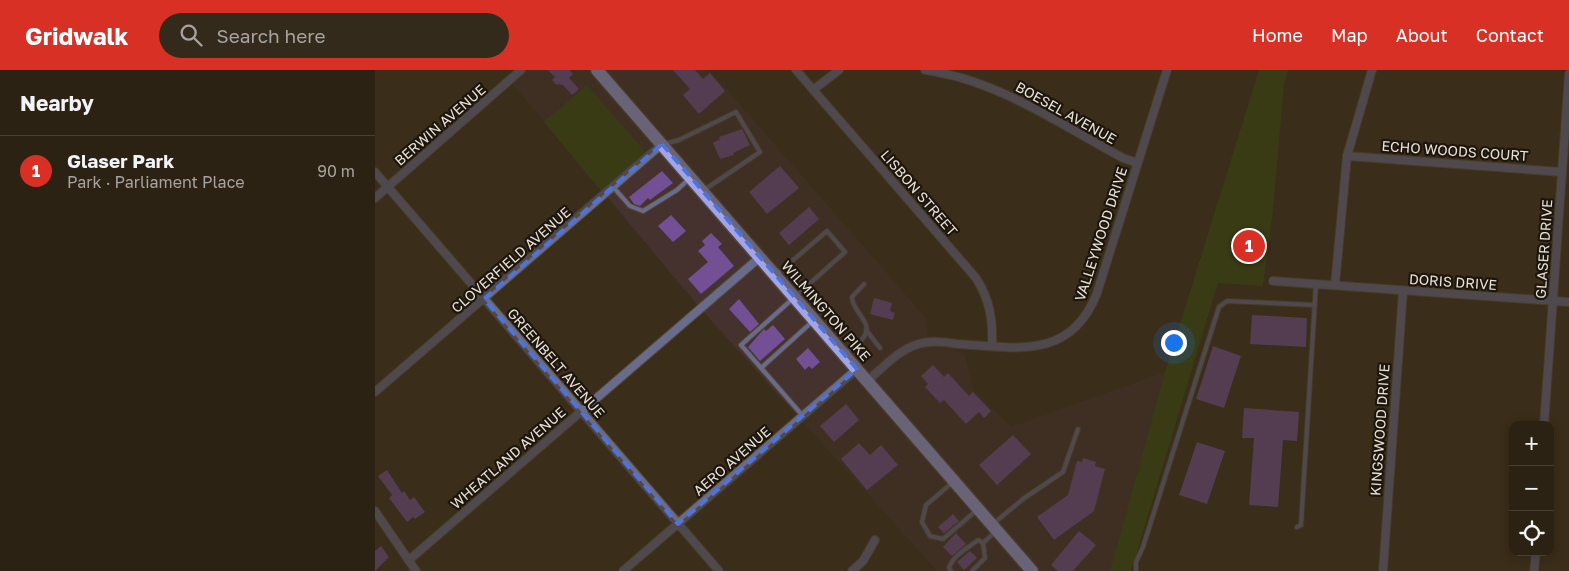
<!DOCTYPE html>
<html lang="en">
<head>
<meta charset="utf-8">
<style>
  :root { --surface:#2c2213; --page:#342a1c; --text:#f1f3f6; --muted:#a6a4a0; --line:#483f33; --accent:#d93025 }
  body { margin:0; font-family:"Golos Text",sans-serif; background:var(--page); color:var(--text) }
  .controls { position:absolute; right:15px; bottom:15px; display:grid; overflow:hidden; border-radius:10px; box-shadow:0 2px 12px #0003 }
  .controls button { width:45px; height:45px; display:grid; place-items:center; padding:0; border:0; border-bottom:1px solid var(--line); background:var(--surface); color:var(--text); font:25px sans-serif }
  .you { position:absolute; left:798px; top:272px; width:18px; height:18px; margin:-12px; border:4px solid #fff; border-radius:50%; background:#1a73e8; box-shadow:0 0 0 8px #1a73e833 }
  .badge { display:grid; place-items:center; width:32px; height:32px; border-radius:50%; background:var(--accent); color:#fff; font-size:16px; font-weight:700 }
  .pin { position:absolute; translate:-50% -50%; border:2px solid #fff; box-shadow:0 1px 5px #0006 }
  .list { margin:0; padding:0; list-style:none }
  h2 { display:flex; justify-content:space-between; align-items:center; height:65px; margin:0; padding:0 20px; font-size:21px }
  h2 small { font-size:16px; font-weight:400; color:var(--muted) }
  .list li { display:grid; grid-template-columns:32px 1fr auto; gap:15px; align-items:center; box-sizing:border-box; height:70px; padding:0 20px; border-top:1px solid var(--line) }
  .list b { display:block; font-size:19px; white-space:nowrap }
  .list p { margin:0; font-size:16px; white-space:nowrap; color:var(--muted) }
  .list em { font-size:16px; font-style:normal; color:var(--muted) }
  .icon { flex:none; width:28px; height:28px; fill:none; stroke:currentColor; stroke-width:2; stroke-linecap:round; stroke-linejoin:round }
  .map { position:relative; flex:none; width:1194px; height:501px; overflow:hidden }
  header { display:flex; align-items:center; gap:30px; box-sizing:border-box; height:70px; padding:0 25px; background:var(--accent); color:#fff }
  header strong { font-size:24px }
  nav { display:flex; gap:28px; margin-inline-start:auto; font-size:18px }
  .search { width:350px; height:45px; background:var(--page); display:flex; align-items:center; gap:12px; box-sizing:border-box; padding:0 18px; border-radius:28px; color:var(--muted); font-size:19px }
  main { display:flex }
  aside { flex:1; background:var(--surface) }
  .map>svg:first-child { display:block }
  .commercial { fill:#45312e }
  .green { fill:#384c11 }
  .building { fill:#734f96 }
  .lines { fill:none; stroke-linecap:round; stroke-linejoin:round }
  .service-casing { stroke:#564a37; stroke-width:6 }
  .minor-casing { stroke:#564a37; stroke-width:10 }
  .primary-casing { stroke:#564a37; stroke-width:15 }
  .service { stroke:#696b8c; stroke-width:4 }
  .minor { stroke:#696b8c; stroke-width:8 }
  .primary { stroke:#a1a4e8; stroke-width:12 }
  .marked { fill:none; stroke:#5073d8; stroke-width:4; stroke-dasharray:10 6; stroke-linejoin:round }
  .labels { text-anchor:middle; stroke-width:4.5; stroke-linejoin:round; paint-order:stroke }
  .street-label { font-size:14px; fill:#ebe2d6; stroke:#1d160e }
</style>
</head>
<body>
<header>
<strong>Gridwalk</strong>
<div class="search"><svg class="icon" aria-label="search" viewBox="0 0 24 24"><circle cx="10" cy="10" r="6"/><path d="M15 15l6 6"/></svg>Search here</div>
<nav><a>Home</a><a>Map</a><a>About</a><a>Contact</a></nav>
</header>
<main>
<aside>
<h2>Nearby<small></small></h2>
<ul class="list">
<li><span class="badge">1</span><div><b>Glaser Park</b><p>Park · Parliament Place</p></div><em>90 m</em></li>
</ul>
</aside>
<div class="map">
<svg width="1194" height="501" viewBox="0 0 1194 501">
  <rect width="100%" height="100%" fill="#3a2d19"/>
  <!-- commercial -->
  <path class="commercial" d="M146,0H335L551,248L552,264L590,285L598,319L636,357L790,302L735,501H562L325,238L135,11Z"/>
  <!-- green -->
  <path class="green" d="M884,0H913L909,14L898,139L888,216L843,213L756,501H735L790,302Z
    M212,15L271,83L227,122L169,52Z"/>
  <!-- building -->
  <path class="building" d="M173,0H195L198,4L194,8L204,19L197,25L188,15L184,14L182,15L177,10L180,7Z
    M298,0H320L328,9L335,3L350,21L324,44L308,25L315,19Z
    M367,59L375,75L358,83L359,85L345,89L338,73L345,69L344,67Z
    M405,96L424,118L392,144L374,122Z
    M287,101L298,113L275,130L273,128L265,136L259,134L254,127Z
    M434,137L444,149L414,175L404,163Z
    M296,145L311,161L298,172L283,156Z
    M336,163L347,174L343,177L359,196L326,224L313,209L333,192L323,181L330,175L327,171Z
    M499,228L517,233L515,241L520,243L518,250L495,244Z
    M364,229L384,254L375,262L354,239Z
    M877,245L932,248L931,277L875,274Z
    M398,255L410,269L385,291L373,277L389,259L391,261Z
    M838,276L866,286L849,338L821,329Z
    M433,278L445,292L437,299L434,296L430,300L421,289Z
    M558,295L569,307L573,303L594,326L598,322L616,341L609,348L604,342L591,354L569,330L565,333L550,317L553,314L546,306Z
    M471,334L484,350L459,372L445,356Z
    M869,338L924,342L922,371L908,370L903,437L874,435L879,368H867Z
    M638,365L656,384L622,415L604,395Z
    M822,372L850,381L832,434L804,425Z
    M484,373L495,385L506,375L523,395L492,420L466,389Z
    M708,388L721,392L720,396L730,399L719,441L679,470L662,447L693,425L702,391L707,392Z
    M12,400L27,423L29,421L35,430L39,427L50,442L40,449L38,447L32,452L14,428L17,425L3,406Z
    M578,444L584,451L569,463L563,457Z
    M704,461L721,475L698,501H683L676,495Z
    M581,463L591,474L577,486L568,477Z
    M6,476L14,487L0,501V481Z
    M595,481L602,488L589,500L582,492Z"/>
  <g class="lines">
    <defs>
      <path id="service" d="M289,74L304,70L361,42L385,82L329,120
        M239,118L255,136L268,141L302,120L314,109
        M403,203L452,161L470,182L366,275L428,346
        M491,260L505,278
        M470,283C476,278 485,273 489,267C499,252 477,242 477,227L489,214
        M386,298L438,251
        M577,413L551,435L547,452L555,466L568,469L602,440
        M618,454L648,429L688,402L703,359
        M922,457L926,455L941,214
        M576,501L574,498C578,485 593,478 603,470L608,473
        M597,501L610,488L608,473L620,462
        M761,501V492L768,477L844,237L852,231L940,235"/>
      <path id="minor" d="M421,0L601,208C615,230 618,250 617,276
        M550,0C623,10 684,54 748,88L763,93
        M438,20L464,0
        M972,86L1187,102
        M0,102L344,501
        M0,128L146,0
        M898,211L1194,232
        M960,215L972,86L997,0
        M492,311C507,299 522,281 541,275C554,270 569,272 583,274C642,278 696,290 722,223L792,0
        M0,322L287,74
        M1169,355L1194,4
        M0,441L41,501
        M34,490L384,188
        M248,501L482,299
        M477,501L488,491L500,470
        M1008,501L1028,221
        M1159,501L1161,482"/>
      <path id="primary" d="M222,0L657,501"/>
    </defs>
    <!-- service casing -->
    <use href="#service" class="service-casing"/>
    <!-- minor casing -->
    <use href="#minor" class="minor-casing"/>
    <!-- primary casing -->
    <use href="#primary" class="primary-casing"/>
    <!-- service -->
    <use href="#service" class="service"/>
    <!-- minor -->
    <use href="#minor" class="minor"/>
    <!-- primary -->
    <use href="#primary" class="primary"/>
  </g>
  <!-- marked area -->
  <path d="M0 0H1194V501H0ZM287,74L482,299L303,454L109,229Z" fill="#3a2d19" fill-opacity=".55" fill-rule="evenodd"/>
  <path class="marked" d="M287,74L482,299L303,454L109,229Z"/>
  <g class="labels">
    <!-- street labels -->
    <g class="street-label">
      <text transform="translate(691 43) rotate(29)" y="5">BOESEL AVENUE</text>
      <text transform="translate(65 55) rotate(-41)" y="5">BERWIN AVENUE</text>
      <text transform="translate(1080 81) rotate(4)" y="5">ECHO WOODS COURT</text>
      <text transform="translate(544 123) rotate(49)" y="5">LISBON STREET</text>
      <text transform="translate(726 164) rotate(-72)" y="5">VALLEYWOOD DRIVE</text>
      <text transform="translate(1169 179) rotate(-86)" y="5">GLASER DRIVE</text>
      <text transform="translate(136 190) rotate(-41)" y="5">CLOVERFIELD AVENUE</text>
      <text transform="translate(1078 212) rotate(4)" y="5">DORIS DRIVE</text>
      <text transform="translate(451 241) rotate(49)" y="5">WILMINGTON PIKE</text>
      <text transform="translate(181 293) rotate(49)" y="5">GREENBELT AVENUE</text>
      <text transform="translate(1005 360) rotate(-86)" y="5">KINGSWOOD DRIVE</text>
      <text transform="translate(133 388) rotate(-41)" y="5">WHEATLAND AVENUE</text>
      <text transform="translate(357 391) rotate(-41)" y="5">AERO AVENUE</text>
    </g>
  </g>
</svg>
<div class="controls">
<button>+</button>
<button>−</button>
<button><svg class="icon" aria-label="locate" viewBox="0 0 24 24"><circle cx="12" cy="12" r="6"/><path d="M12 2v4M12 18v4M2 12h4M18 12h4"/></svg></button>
</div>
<div class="you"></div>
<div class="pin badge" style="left:874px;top:176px">1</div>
</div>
</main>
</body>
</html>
